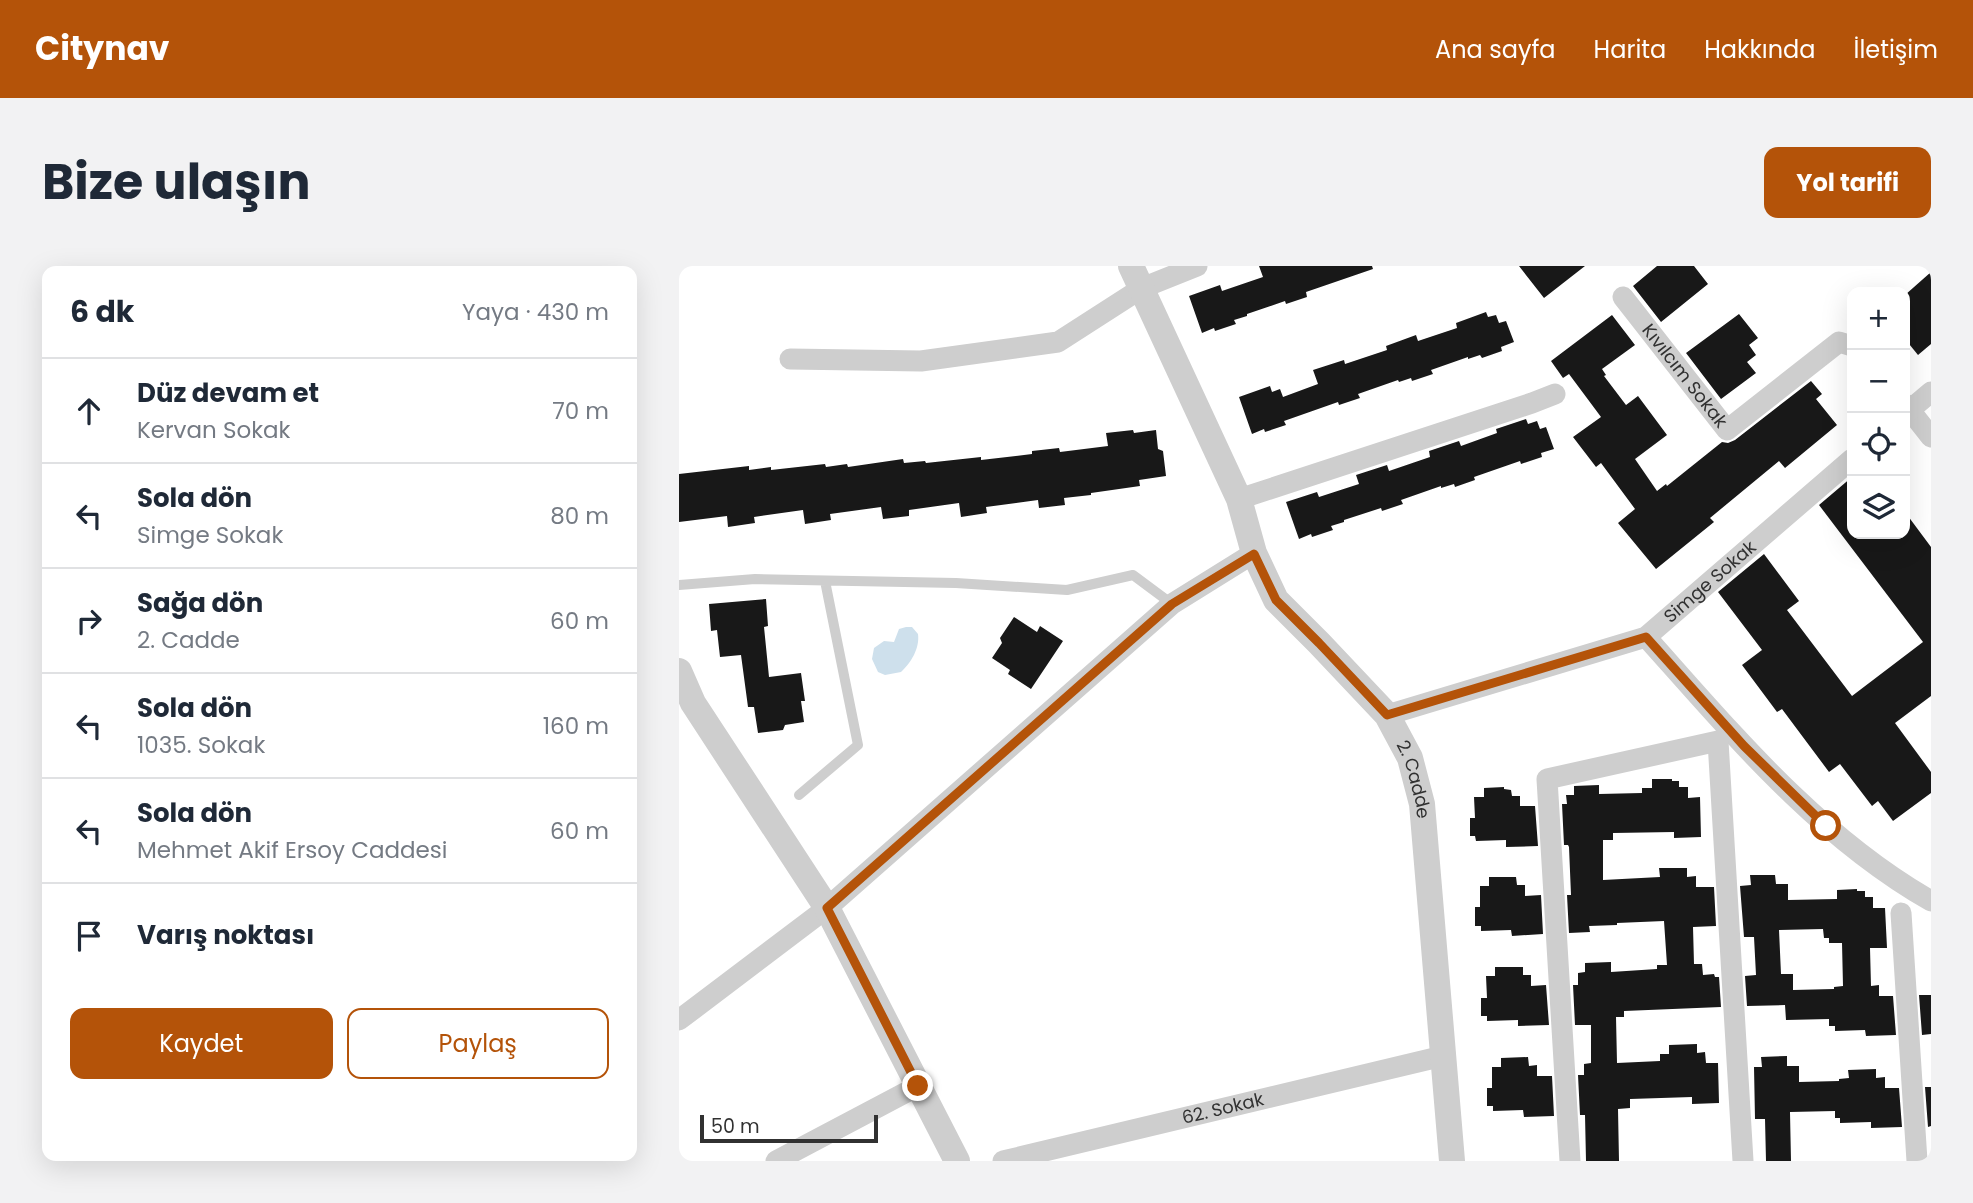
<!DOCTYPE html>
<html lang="tr">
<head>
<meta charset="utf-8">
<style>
  :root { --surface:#fff; --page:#f2f2f3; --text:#1f2937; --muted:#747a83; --line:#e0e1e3; --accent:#b45309 }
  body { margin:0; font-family:Poppins,sans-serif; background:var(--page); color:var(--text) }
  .controls { position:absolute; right:21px; top:21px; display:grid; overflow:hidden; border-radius:14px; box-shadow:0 7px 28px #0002 }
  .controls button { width:63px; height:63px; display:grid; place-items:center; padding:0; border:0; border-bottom:2px solid var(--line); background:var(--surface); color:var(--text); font:35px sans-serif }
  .scale { position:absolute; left:21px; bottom:18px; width:178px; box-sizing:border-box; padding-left:7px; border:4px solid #313131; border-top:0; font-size:19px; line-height:24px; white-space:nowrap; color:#313131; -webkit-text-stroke:5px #fff; paint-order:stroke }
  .stop { position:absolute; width:21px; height:21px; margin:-16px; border:5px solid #b45309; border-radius:50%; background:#fff }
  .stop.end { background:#b45309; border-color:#fff; box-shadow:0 2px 7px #0008 }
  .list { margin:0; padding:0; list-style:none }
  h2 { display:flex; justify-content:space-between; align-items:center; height:91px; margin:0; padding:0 28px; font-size:30px }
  h2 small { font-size:23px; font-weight:400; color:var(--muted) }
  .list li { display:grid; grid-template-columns:46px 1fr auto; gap:21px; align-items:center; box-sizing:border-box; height:105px; padding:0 28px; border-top:2px solid var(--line) }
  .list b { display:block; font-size:26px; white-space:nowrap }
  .list p { margin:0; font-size:23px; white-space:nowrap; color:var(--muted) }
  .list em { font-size:23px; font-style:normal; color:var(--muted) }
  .actions { display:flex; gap:14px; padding:21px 28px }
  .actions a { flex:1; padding:16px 0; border:2px solid var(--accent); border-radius:14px; text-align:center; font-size:24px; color:var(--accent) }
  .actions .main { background:var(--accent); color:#fff }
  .icon { flex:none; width:38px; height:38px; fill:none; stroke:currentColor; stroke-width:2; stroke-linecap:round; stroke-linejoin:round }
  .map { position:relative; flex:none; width:1252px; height:895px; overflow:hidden; border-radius:14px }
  header { display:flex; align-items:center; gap:42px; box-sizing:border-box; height:98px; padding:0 35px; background:var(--accent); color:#fff }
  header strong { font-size:33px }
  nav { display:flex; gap:38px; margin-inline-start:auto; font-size:24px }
  .intro { display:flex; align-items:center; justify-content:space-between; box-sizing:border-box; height:168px; padding:0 42px }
  h1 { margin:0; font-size:49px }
  .button { padding:18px 32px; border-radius:14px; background:var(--accent); color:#fff; font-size:24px; font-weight:700 }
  main { display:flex; gap:42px; padding:0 42px }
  aside { flex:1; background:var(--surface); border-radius:14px; box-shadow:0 7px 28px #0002 }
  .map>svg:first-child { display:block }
  .water { fill:#cee0ec }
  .building { fill:#181818; fill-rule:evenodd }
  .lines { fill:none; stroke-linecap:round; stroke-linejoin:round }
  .service { stroke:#cecece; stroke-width:10 }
  .minor { stroke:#cecece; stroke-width:21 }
  .tertiary { stroke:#cecece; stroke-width:26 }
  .route { stroke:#b45309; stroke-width:9 }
  .labels { text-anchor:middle; stroke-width:7; stroke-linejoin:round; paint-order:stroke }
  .street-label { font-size:18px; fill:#313131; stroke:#fff }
</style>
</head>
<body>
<header>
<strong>Citynav</strong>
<nav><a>Ana sayfa</a><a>Harita</a><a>Hakkında</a><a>İletişim</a></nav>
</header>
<div class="intro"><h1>Bize ulaşın</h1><a class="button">Yol tarifi</a></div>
<main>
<aside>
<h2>6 dk<small>Yaya · 430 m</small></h2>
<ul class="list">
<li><svg class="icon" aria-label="ahead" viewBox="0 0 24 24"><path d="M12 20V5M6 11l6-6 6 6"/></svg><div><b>Düz devam et</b><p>Kervan Sokak</p></div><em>70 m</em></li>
<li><svg class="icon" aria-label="left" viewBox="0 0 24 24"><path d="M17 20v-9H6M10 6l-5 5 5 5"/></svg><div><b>Sola dön</b><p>Simge Sokak</p></div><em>80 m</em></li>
<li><svg class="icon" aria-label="right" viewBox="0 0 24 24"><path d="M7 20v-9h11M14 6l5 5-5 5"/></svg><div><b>Sağa dön</b><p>2. Cadde</p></div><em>60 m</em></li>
<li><svg class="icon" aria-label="left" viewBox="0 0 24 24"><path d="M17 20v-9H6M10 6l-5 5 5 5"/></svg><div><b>Sola dön</b><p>1035. Sokak</p></div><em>160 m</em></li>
<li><svg class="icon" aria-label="left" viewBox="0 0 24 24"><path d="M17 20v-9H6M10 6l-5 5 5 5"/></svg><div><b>Sola dön</b><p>Mehmet Akif Ersoy Caddesi</p></div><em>60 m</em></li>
<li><svg class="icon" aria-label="arrive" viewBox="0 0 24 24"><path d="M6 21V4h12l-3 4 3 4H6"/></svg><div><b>Varış noktası</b></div></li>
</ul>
<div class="actions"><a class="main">Kaydet</a><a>Paylaş</a></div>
</aside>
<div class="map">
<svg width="1252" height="895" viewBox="0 0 1252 895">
  <rect width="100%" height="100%" fill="#fff"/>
  <!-- water -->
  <path class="water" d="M227,361H233L239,368C241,382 232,397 222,406L206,409L199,406L193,393L195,382L205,375L215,376L220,363Z"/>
  <!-- building -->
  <path class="building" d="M580,0H693L694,3L627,26L628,31L607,38L606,35L568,48V50L555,54L557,58L536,65L535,62L523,67L510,30L541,19L543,25L584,11Z
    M840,0H906L865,32Z
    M978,0H1015L1029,18L982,56L954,20Z
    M1252,6V78L1239,89L1226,73V29Z
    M807,46L809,51L817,49L820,57L827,55L835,76L822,81L823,85L803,92L801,89L789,93V91L752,104L754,108L733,115L732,112L720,116L719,114L679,128L681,132L660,139L659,136L605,155L607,159L586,166L585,163L573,168L560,131L591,120L593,126L601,123L604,131L639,118L634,104L665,94L666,98L708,84L707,80L737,69L739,75L778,62L777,57Z
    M1060,48L1079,72L1070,79L1077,89L1068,96L1077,107L1042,133L1007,87Z
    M933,49L956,79L923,103L927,109L925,110L947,139L959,130L988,169L956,193L978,225L987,218L988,220L1043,176L1049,177L1056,174L1132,115L1143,128L1137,133L1158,159L1106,202L1100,195L1031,252L1035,256L977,303L939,257L956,243L922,197L917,201L894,171L922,151L890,108L884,112L872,95Z
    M847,153L849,158L858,155L861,163L867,161L875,183L862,187L863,191L842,198L841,195L795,211L796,214L776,221L775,218L762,222V220L722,234L724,238L703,245L702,242L665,254V256L652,260L654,264L633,271L632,268L620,273L607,236L638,226L640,231L680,218L677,209L708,199L710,205L751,191L750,185L780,175L782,180L818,167L817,163Z
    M454,164L455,167L477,164L479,183L484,185L487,210L460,214L461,220L412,227V229L385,232L386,239L360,242L359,234L307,241L308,247L282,251L280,237L230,244V250L204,253L202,241L151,248L152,254L126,258L124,244L75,251L76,257L49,261L48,250L0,256V208L70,200V204L92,201V204L146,198L147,201L168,198L169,201L224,193L225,197L246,195L247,197L302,191V194L353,188V185L380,182L381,186L429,180L427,167Z
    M1173,211V268H1226V246L1252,281V430L1216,457L1252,506V527L1214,555L1199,535L1193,540L1161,498L1150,506L1103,443L1098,446L1063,399L1083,384L1039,326L1085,288L1120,335L1108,344L1173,430L1244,376L1140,239Z
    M87,333L89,360L85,361L90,411L122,407L126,435H122L125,456L106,459L104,464L79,467L75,441H69L62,389L41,391L38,364L32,365L30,338Z
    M335,351L358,366L361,360L384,375L352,423L329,408L331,404L313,392L323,377L321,372Z
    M973,513H993V515H1000V521H1009V532L1021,531L1022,571L995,572V566L934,567V574H924V614L981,611L980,602H1008V611L1017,610V621H1035L1037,660L1014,661L1015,698H1023L1024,709L1035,708L1036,711H1040L1042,741L945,745V751H937L938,797L981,795V788H990V779L1018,778V787L1026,786L1027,797H1039L1040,837L1013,838V831L951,833V842L939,843L940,895H907L906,849H901L899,809H905V798L912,797V759H896L894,719H899V707L906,706V697L932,696V706L978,703V699H988L985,655L938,657V659L910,660L911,666L890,667L888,629H892L890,581L889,579H885L883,538H888L887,529H895V520L920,519V528L963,527V522H973Z
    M825,521V523L832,524L833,530H841V540H856L859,580L827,581V574L797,575L796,570H791V552H796L795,531H805V522Z
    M1071,609H1096L1097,618H1109V634L1158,633V624L1178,623V625H1186V631H1194V642H1206L1208,682H1191L1192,720L1200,719V730H1214L1217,769L1187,770L1186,764L1156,765V760H1150V753L1107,754L1106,739L1068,740L1066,710L1077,709L1075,671H1065L1061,620L1072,619ZM1144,663L1145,672H1150V677H1163L1164,720L1155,721V723L1114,724V708H1102L1100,664Z
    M810,611H837L838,619H846V630L862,629L864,668L833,670L832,664L802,665V660H796V641H801V620H810Z
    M816,701H844V709H852V720L867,719L870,759L839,760V754L808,755V750H802V732H808L807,710H816Z
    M1240,729H1252V768L1243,769Z
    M1108,790V800H1120V816L1160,815V813L1170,812L1169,804L1197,803V812L1206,811V822H1220L1223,861L1192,862V856L1161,857V852H1156V845L1111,846L1112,895H1087L1086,853H1076L1075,801H1083L1082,791Z
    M849,791L850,800L858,799V810H873L875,850L845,851L844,844L814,845V840H808V822H813V801H822V792Z
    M1246,821H1252V860L1249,861Z"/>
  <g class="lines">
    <!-- service -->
    <path class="service" d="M0,319L76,313L277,317L388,324L454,309L493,338
      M120,529L179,479L146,315"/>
    <!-- minor -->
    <g class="minor">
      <path id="s1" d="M944,31L1048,164L1160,76L1173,80"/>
      <path d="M111,93L242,95L379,76L463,22L518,0"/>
      <path d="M1226,138L1252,171"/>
      <path d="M1226,148L1252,126"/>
      <path d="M560,233L853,137L876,128"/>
      <path d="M967,371C1053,467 1138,570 1252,635"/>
      <path id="s2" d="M708,449L967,371L1173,193"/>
      <path d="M1222,647L1238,895"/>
      <path d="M0,754L148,642L493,338L575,287"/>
      <path d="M97,895L239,820"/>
      <path id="s3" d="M324,895L764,790"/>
      <path d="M891,895L868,513L1039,475L1064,895"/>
    </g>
    <!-- tertiary -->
    <g class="tertiary">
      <path id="s4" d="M452,0L560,233L575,287L597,334L640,377L708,449L731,492L743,538L773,895"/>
      <path d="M0,405L14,437L148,642L278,895"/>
    </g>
  </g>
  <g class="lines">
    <!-- route -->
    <path class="route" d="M239,820L148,642L493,338L575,288L597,334L640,377L708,449L967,371L1065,480L1147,560"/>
  </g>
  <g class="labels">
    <!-- street labels -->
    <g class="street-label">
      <text dy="6" stroke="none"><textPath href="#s1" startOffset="100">Kıvılcım Sokak</textPath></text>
      <text dy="6" stroke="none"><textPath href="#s2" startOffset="355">Simge Sokak</textPath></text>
      <text dy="6" stroke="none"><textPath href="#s4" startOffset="595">2. Cadde</textPath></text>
      <text dy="6" stroke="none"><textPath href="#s3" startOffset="226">62. Sokak</textPath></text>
    </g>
  </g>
</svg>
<div class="controls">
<button>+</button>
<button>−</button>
<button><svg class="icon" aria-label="locate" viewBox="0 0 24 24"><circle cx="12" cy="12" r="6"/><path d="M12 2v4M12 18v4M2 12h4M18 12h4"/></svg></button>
<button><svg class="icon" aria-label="layers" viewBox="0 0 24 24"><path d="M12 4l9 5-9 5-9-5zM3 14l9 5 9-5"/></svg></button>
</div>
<div class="scale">50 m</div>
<div class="stop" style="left:1147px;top:560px"></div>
<div class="stop end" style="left:239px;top:820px"></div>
</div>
</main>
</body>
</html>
